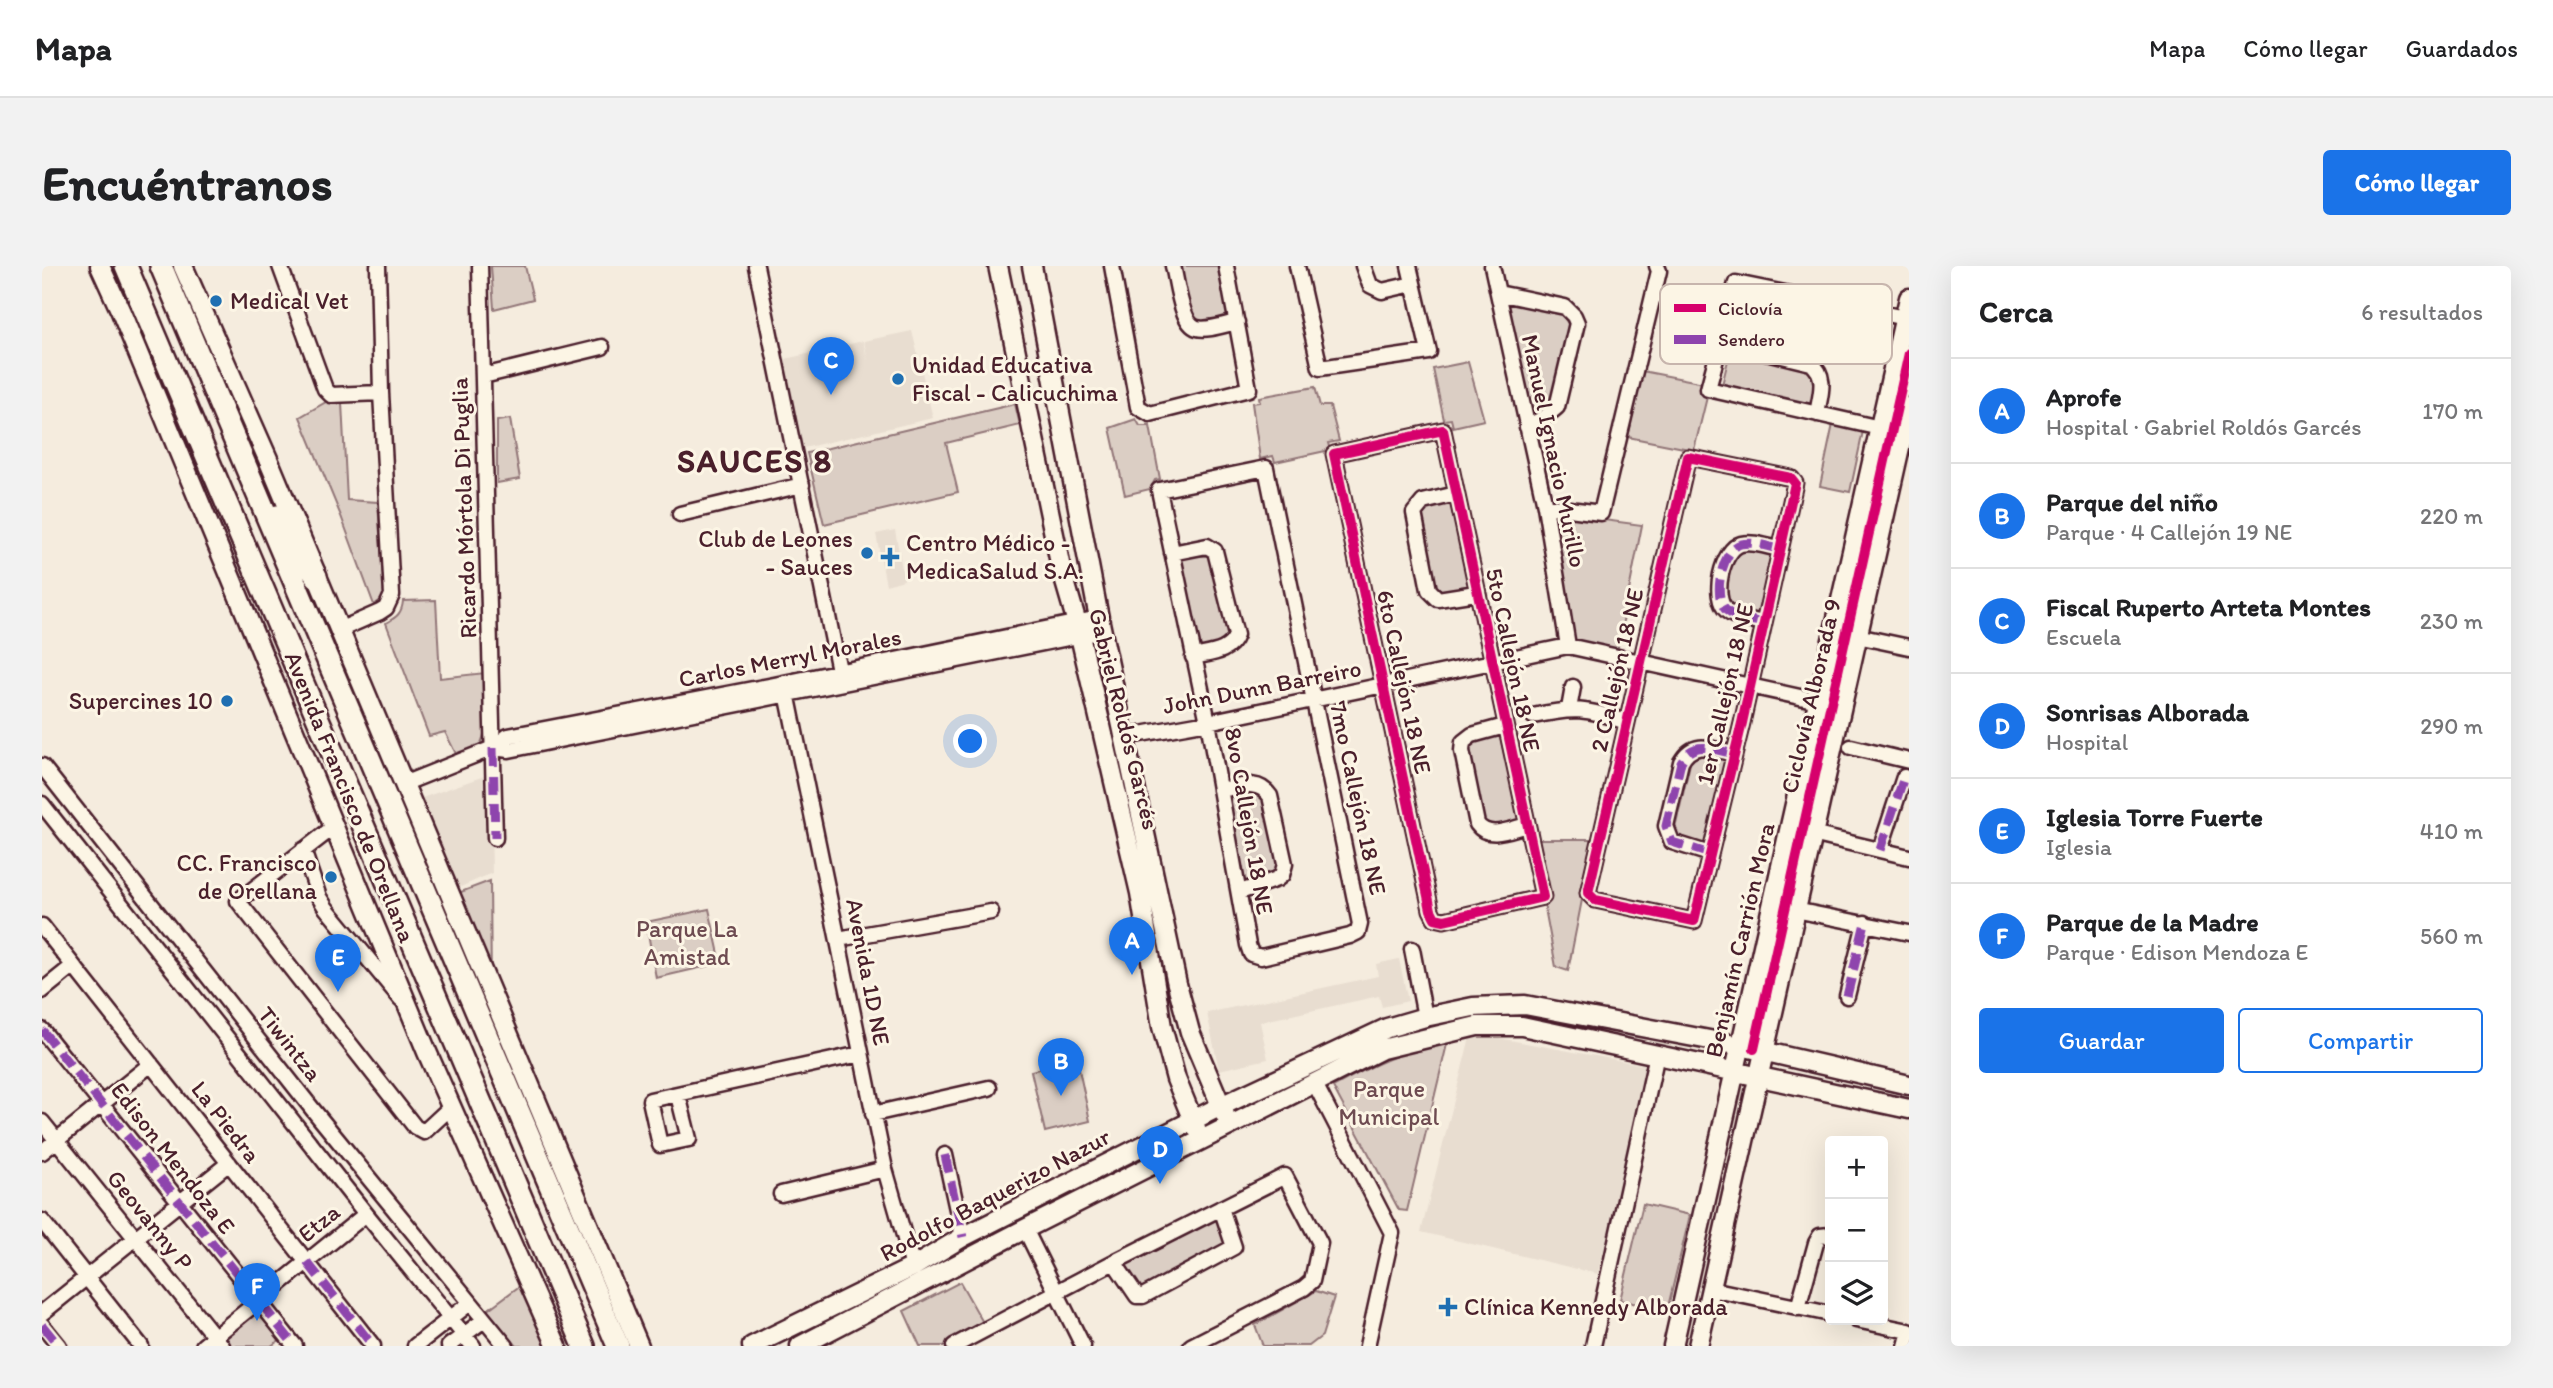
<!DOCTYPE html>
<html lang="es">
<head>
<meta charset="utf-8">
<style>
  :root { --surface:#fff; --page:#f2f2f2; --text:#202124; --muted:#757577; --line:#e0e0e0; --accent:#1a73e8 }
  body { margin:0; font-family:Itim,sans-serif; background:var(--page); color:var(--text) }
  .controls { position:absolute; right:21px; bottom:21px; display:grid; overflow:hidden; border-radius:7px; box-shadow:0 7px 28px #0002 }
  .controls button { width:63px; height:63px; display:grid; place-items:center; padding:0; border:0; border-bottom:2px solid var(--line); background:var(--surface); color:var(--text); font:35px sans-serif }
  .you { position:absolute; left:929px; top:476px; width:24px; height:24px; margin:-18px; border:5px solid #fff; border-radius:50%; background:#1a73e8; box-shadow:0 0 0 10px #1a73e833 }
  .badge { display:grid; place-items:center; width:46px; height:46px; border-radius:50%; background:var(--accent); color:#fff; font-size:23px; font-weight:700 }
  .pin { position:absolute; translate:-50% -58px; filter:drop-shadow(0 2px 4px #0008) }
  .pin::after { content:''; position:absolute; top:37px; width:24px; height:21px; background:inherit; clip-path:polygon(0 0,100% 0,50% 100%) }
  .list { margin:0; padding:0; list-style:none }
  h2 { display:flex; justify-content:space-between; align-items:center; height:91px; margin:0; padding:0 28px; font-size:30px }
  h2 small { font-size:23px; font-weight:400; color:var(--muted) }
  .list li { display:grid; grid-template-columns:46px 1fr auto; gap:21px; align-items:center; box-sizing:border-box; height:105px; padding:0 28px; border-top:2px solid var(--line) }
  .list b { display:block; font-size:26px; white-space:nowrap }
  .list p { margin:0; font-size:23px; white-space:nowrap; color:var(--muted) }
  .list em { font-size:23px; font-style:normal; color:var(--muted) }
  .actions { display:flex; gap:14px; padding:21px 28px }
  .actions a { flex:1; padding:16px 0; border:2px solid var(--accent); border-radius:7px; text-align:center; font-size:24px; color:var(--accent) }
  .actions .main { background:var(--accent); color:#fff }
  .icon { flex:none; width:38px; height:38px; fill:none; stroke:currentColor; stroke-width:2; stroke-linecap:round; stroke-linejoin:round }
  .map { position:relative; flex:none; width:1867px; height:1080px; overflow:hidden; border-radius:7px }
  header { display:flex; align-items:center; gap:42px; box-sizing:border-box; height:98px; padding:0 35px; background:var(--surface); border-bottom:2px solid var(--line) }
  header strong { font-size:33px }
  nav { display:flex; gap:38px; margin-inline-start:auto; font-size:24px }
  .intro { display:flex; align-items:center; justify-content:space-between; box-sizing:border-box; height:168px; padding:0 42px }
  h1 { margin:0; font-size:49px }
  .button { padding:18px 32px; border-radius:7px; background:var(--accent); color:#fff; font-size:24px; font-weight:700 }
  main { display:flex; gap:42px; padding:0 42px }
  aside { flex:1; background:var(--surface); border-radius:7px; box-shadow:0 7px 28px #0002 }
  .map>svg:first-child { display:block }
  .built { fill:#e8ddd0 }
  .green { fill:#dbcec4; stroke:#927678; stroke-width:2 }
  .lines { fill:none; stroke-linecap:round; stroke-linejoin:round }
  .minor-casing { stroke:#4a1f2b; stroke-width:19 }
  .major-casing { stroke:#4a1f2b; stroke-width:23 }
  .highway-casing { stroke:#4a1f2b; stroke-width:26 }
  .minor { stroke:#fcf5e5; stroke-width:14 }
  .major { stroke:#fcf5e5; stroke-width:18 }
  .highway { stroke:#fcf5e5; stroke-width:21 }
  .quiet { stroke:#8e44ad; stroke-width:9; stroke-dasharray:18 9; stroke-linecap:butt }
  .cycleway-casing { stroke:#fcf5e5; stroke-width:15 }
  .cycleway { stroke:#d6006c; stroke-width:10 }
  .poi-dot { fill:#1f6fb2; stroke:#fcf5e5; stroke-width:2.5 }
  .labels { text-anchor:middle; stroke-width:6; stroke-linejoin:round; paint-order:stroke }
  .poi-label { font-size:24px; fill:#4a1f2b; stroke:#fcf5e5; text-anchor:start }
  .street-label { font-size:24px; fill:#4a1f2b; stroke:#fcf5e5 }
  .park-label { font-size:24px; fill:#6e4b51; stroke:#fcf5e5 }
  .district-label { font-size:32px; font-weight:bold; letter-spacing:2px; fill:#4a1f2b; stroke:#fcf5e5 }
  .key { fill:#fcf5e5; stroke:#c7b5ad; stroke-width:2 }
  .key-label { font-size:19px; fill:#4a1f2b }
</style>
</head>
<body>
<header>
<strong>Mapa</strong>
<nav><a>Mapa</a><a>Cómo llegar</a><a>Guardados</a></nav>
</header>
<div class="intro"><h1>Encuéntranos</h1><a class="button">Cómo llegar</a></div>
<main>
<div class="map">
<svg width="1867" height="1080" viewBox="0 0 1867 1080">
  <rect width="100%" height="100%" fill="#f5ecde"/>
  <filter id="ink" filterUnits="userSpaceOnUse"><feTurbulence type="fractalNoise" baseFrequency=".0143" numOctaves="2"/><feDisplacementMap in="SourceGraphic" scale="14" xChannelSelector="R" yChannelSelector="G"/><feConvolveMatrix kernelMatrix="1 2 1 2 8 2 1 2 1" color-interpolation-filters="sRGB"/></filter>
  <g filter="url(#ink)">
    <!-- built -->
    <path class="built" d="M870,65L891,152L757,183L739,94L821,75L826,95L822,75Z
      M853,264L862,314L844,319L834,268Z
      M448,508L450,607L414,623L377,533Z
      M1357,693L1366,735L1340,741L1337,730L1218,756L1226,793L1177,804L1165,747L1336,710L1334,698Z
      M1429,767L1608,800L1556,1008L1379,966Z"/>
    <!-- green -->
    <path class="green" d="M449,0H483L491,33L452,43Z
      M1135,0H1179L1190,51L1160,58L1151,56Z
      M1464,35L1519,46L1529,63L1514,131L1507,141L1491,151Z
      M1689,82L1765,101L1775,114L1770,141L1680,119Z
      M1426,96L1442,154L1411,161L1409,153L1402,154L1391,103Z
      M1600,105L1662,117L1660,128L1665,131L1652,184L1586,171Z
      M1273,121L1278,140H1288L1297,175L1286,177L1288,184L1233,196L1231,190L1218,193L1210,137L1218,136L1217,131Z
      M284,136L300,137L305,234L336,236L342,328L340,333L332,339L299,250L258,151Z
      M973,138L978,159L904,177L916,226L782,258L765,187Z
      M468,153L478,213L455,217V155Z
      M1094,153L1098,160H1108L1118,213L1113,214L1108,223L1083,229L1068,162Z
      M1791,158L1821,165L1808,226L1778,220Z
      M1408,235L1428,324L1395,328L1378,247L1383,241Z
      M1509,247L1600,259L1575,385L1530,375Z
      M1701,281L1734,285L1719,354L1693,347L1680,330L1690,293Z
      M1154,290H1167L1174,294L1188,375L1156,384L1136,293Z
      M394,334L398,412L443,407C443,424 448,470 436,481C431,486 421,487 415,490L403,466L387,470L344,357C355,351 360,347 361,335Z
      M1457,466L1478,558L1451,564L1440,557L1425,481L1427,477Z
      M1655,487L1688,491L1665,585L1640,577L1632,567L1650,489Z
      M1212,523L1222,530L1237,600L1234,607L1201,618L1183,530Z
      M1490,573H1552L1526,705L1514,701Z
      M448,615L449,721L416,627Z
      M667,643L679,697L614,712L604,656Z
      M1406,774L1365,945L1357,944L1291,821C1333,797 1359,786 1406,774Z
      M1035,794L1048,855L1003,866L989,805Z
      M1601,938L1648,949L1625,1045L1578,1034Z
      M1177,952L1192,982L1096,1030L1082,1000Z
      M918,1016L943,1060L903,1080H878L862,1045Z
      M479,1019L505,1080H475L444,1045Z
      M1274,1025L1292,1031L1280,1070L1267,1080H1221L1213,1059Z
      M219,1039L242,1071L229,1080H182L177,1073Z"/>
    <g class="lines">
      <defs>
        <path id="minor" d="M238,0L283,123L289,129L339,127
          M438,0L453,572
          M714,0L799,414
          M1070,0L1096,141L1108,148L1207,123L1184,0
          M1131,0C1135,15 1139,58 1155,62C1166,65 1184,58 1195,56
          M1255,0L1278,102L1387,86L1367,0
          M1321,0L1328,19L1340,25L1371,18
          M1450,0L1503,240L1526,380
          M1456,27L1523,41L1532,50L1535,57L1515,141L1502,152L1485,161
          M1679,75L1769,97C1786,110 1778,129 1775,148
          M441,110L560,81
          M1838,162L1666,123L1694,17L1863,52
          M1401,164L1501,631L1402,654L1393,652L1389,644L1292,188Z
          M1646,191L1749,212L1753,217L1700,457L1652,655L1553,634L1546,627Z
          M1224,202L1318,658L1316,666L1308,670L1219,691L1209,688L1206,679L1166,456L1117,224Z
          M1414,228L1381,236L1372,247L1387,324L1396,333L1434,327
          M1503,240L1559,247L1617,5L1615,0
          M638,248L760,219
          M1130,287L1165,280L1173,285L1194,369C1188,387 1168,387 1151,391
          M1721,357C1710,354 1694,353 1685,345C1669,332 1680,283 1699,278C1711,275 1726,281 1737,283
          M297,364L338,346L344,342L350,329L339,127L336,0
          M1815,370L1867,381
          M744,422L843,903L871,1001
          M1527,443L1531,421
          M1491,450C1532,441 1544,442 1584,456
          M1463,460L1430,469L1421,476L1420,485L1435,558C1446,574 1469,563 1485,559
          M1082,471L1166,456L1526,380L1776,435
          M1809,481L1867,495
          M451,482L467,484L1061,365
          M0,500L272,845L464,1080
          M361,518L451,482L466,470L732,419L1057,352
          M1178,524C1197,521 1216,512 1228,530L1243,598L1240,609L1235,613L1198,626
          M0,538L324,948L431,1080
          M293,560L196,635L373,861L382,866L410,840
          M1770,568L1867,591
          M261,584L277,631L284,642L359,733
          M1838,584L1862,511
          M1668,588L1630,576L1624,560L1639,496C1652,473 1670,483 1691,488
          M1753,644L1867,667
          M0,660L331,1080
          M796,673L949,646
          M1370,683L1383,751
          M0,725L31,700
          M1805,730L1823,657
          M0,764L253,1080
          M1273,818L1350,967L1325,1080
          M636,829L647,873L618,879L608,834L818,788
          M831,848L947,822
          M0,856L180,1080
          M0,886L109,798
          M903,889L921,971
          M739,928L843,903
          M0,955L99,1080
          M983,963L1041,1080
          M1072,996L1095,1030H1101L1192,981L1179,942
          M1669,1023L1788,1048
          M1756,1042L1774,977L1778,970L1788,969
          M0,1047L187,897
          M1814,1054L1867,1065
          M0,1059L17,1080
          M161,1080L324,948
          M373,1080L428,1037
          M407,1080L442,1054
          M912,1080L1072,996L1243,910L1278,977L1270,1015L1262,1022L1149,1080
          M1551,1080L1615,788
          M1864,1080L1867,1069"/>
        <path id="major" d="M58,0L79,46L385,786L515,1080
          M141,0L226,193L597,1080
          M956,0L1019,302L1035,357L1098,627L1120,761L1134,813L1154,862
          M990,0L1057,352L1135,718L1148,766L1183,849
          M710,1080L871,1001L921,971L1179,840L1345,762L1383,751L1431,741L1483,739L1699,780L1867,819
          M758,1080L983,963L1340,783L1435,760H1480L1867,843
          M1631,1080L1867,32
          M1656,1080L1867,141"/>
        <path id="highway" d="M84,0L542,1080
          M119,0L576,1080
          M235,250L274,310"/>
      </defs>
      <!-- minor casing -->
      <use href="#minor" class="minor-casing"/>
      <!-- major casing -->
      <use href="#major" class="major-casing"/>
      <!-- highway casing -->
      <use href="#highway" class="highway-casing"/>
      <!-- minor -->
      <use href="#minor" class="minor"/>
      <!-- major -->
      <use href="#major" class="major"/>
      <!-- highway -->
      <use href="#highway" class="highway"/>
      <!-- quiet -->
      <path class="quiet" d="M1721,357C1710,354 1694,353 1685,345C1669,332 1680,283 1699,278C1711,275 1726,281 1737,283
        M451,482L453,572
        M1838,584L1862,511
        M1668,588L1630,576L1624,560L1639,496C1652,473 1670,483 1691,488
        M1805,730L1823,657
        M0,764L253,1080
        M903,889L921,971
        M265,996L331,1080
        M0,1059L17,1080"/>
      <defs>
        <path id="cycleway" d="M1401,164L1501,631L1402,654L1393,652L1389,644L1292,188Z
          M1646,191L1749,212L1753,217L1700,457L1652,655L1553,634L1546,627Z
          M1712,783L1867,87"/>
      </defs>
      <!-- cycleway casing -->
      <use href="#cycleway" class="cycleway-casing"/>
      <!-- cycleway -->
      <use href="#cycleway" class="cycleway"/>
    </g>
  </g>
  <!-- markers -->
  <g class="poi-dot">
    <circle cx="174" cy="35" r="7"/>
    <circle cx="856" cy="113" r="7"/>
    <circle cx="825" cy="287" r="7"/>
    <path d="M844.5 280.5h7v7h7v7h-7v7h-7v-7h-7v-7h7z"/>
    <circle cx="185" cy="435" r="7"/>
    <circle cx="289" cy="611" r="7"/>
    <path d="M1402.5 1030.5h7v7h7v7h-7v7h-7v-7h-7v-7h7z"/>
  </g>
  <g class="labels">
    <!-- poi labels -->
    <g class="poi-label">
      <text x="188" y="43">Medical Vet</text>
      <text x="870" y="107">Unidad Educativa<tspan x="870" dy="28">Fiscal - Calicuchima</tspan></text>
      <text x="811" y="281" text-anchor="end">Club de Leones<tspan x="811" dy="28">- Sauces</tspan></text>
      <text x="864" y="285">Centro Médico -<tspan x="864" dy="28">MedicaSalud S.A.</tspan></text>
      <text x="171" y="443" text-anchor="end">Supercines 10</text>
      <text x="275" y="605" text-anchor="end">CC. Francisco<tspan x="275" dy="28">de Orellana</tspan></text>
      <text x="1422" y="1049">Clínica Kennedy Alborada</text>
    </g>
    <!-- street labels -->
    <g class="street-label">
      <text transform="translate(1512 185) rotate(78)" y="8">Manuel Ignacio Murillo</text>
      <text transform="translate(422 242) rotate(-92)" y="8">Ricardo Mórtola Di Puglia</text>
      <text transform="translate(748 392) rotate(-11)" y="8">Carlos Merryl Morales</text>
      <text transform="translate(1471 394) rotate(78)" y="8">5to Callejón 18 NE</text>
      <text transform="translate(1575 404) rotate(-77)" y="8">2 Callejón 18 NE</text>
      <text transform="translate(1362 416) rotate(78)" y="8">6to Callejón 18 NE</text>
      <text transform="translate(1220 421) rotate(-11)" y="8">John Dunn Barreiro</text>
      <text transform="translate(1683 428) rotate(-77)" y="8">1er Callejón 18 NE</text>
      <text transform="translate(1769 430) rotate(-77)" y="8">Ciclovía Alborada 9</text>
      <text transform="translate(1082 453) rotate(76)" y="8">Gabriel Roldós Garcés</text>
      <text transform="translate(308 531) rotate(68)" y="8">Avenida Francisco de Orellana</text>
      <text transform="translate(1316 532) rotate(78)" y="8">7mo Callejón 18 NE</text>
      <text transform="translate(1207 555) rotate(80)" y="8">8vo Callejón 18 NE</text>
      <text transform="translate(1698 674) rotate(-77)" y="8">Benjamín Carrión Mora</text>
      <text transform="translate(826 706) rotate(79)" y="8">Avenida 1D NE</text>
      <text transform="translate(248 778) rotate(52)" y="8">Tiwintza</text>
      <text transform="translate(184 856) rotate(52)" y="8">La Piedra</text>
      <text transform="translate(131 892) rotate(52)" y="8">Edison Mendoza E</text>
      <text transform="translate(953 929) rotate(-28)" y="8">Rodolfo Baquerizo Nazur</text>
      <text transform="translate(108 954) rotate(51)" y="8">Geovanny P</text>
      <text transform="translate(277 957) rotate(-39)" y="8">Etza</text>
    </g>
    <!-- park labels -->
    <g class="park-label">
      <text x="645" y="671">Parque La<tspan x="645" dy="28">Amistad</tspan></text>
      <text x="1347" y="831">Parque<tspan x="1347" dy="28">Municipal</tspan></text>
    </g>
    <!-- district labels -->
    <g class="district-label">
      <text x="713" y="206">SAUCES 8</text>
    </g>
  </g>
  <!-- legend -->
  <rect x="1618" y="18" width="232" height="80" rx="10" class="key"/>
  <rect x="1632" y="38" width="32" height="8" fill="#d6006c"/>
  <rect x="1632" y="69" width="32" height="9" fill="#8e44ad"/>
  <g class="key-label">
    <text x="1676" y="49">Ciclovía</text>
    <text x="1676" y="80">Sendero</text>
  </g>
</svg>
<div class="controls">
<button>+</button>
<button>−</button>
<button><svg class="icon" aria-label="layers" viewBox="0 0 24 24"><path d="M12 4l9 5-9 5-9-5zM3 14l9 5 9-5"/></svg></button>
</div>
<div class="you"></div>
<div class="pin badge" style="left:1090px;top:709px">A</div>
<div class="pin badge" style="left:1019px;top:830px">B</div>
<div class="pin badge" style="left:789px;top:129px">C</div>
<div class="pin badge" style="left:1118px;top:918px">D</div>
<div class="pin badge" style="left:296px;top:726px">E</div>
<div class="pin badge" style="left:215px;top:1055px">F</div>
</div>
<aside>
<h2>Cerca<small>6 resultados</small></h2>
<ul class="list">
<li><span class="badge">A</span><div><b>Aprofe</b><p>Hospital · Gabriel Roldós Garcés</p></div><em>170 m</em></li>
<li><span class="badge">B</span><div><b>Parque del niño</b><p>Parque · 4 Callejón 19 NE</p></div><em>220 m</em></li>
<li><span class="badge">C</span><div><b>Fiscal Ruperto Arteta Montes</b><p>Escuela</p></div><em>230 m</em></li>
<li><span class="badge">D</span><div><b>Sonrisas Alborada</b><p>Hospital</p></div><em>290 m</em></li>
<li><span class="badge">E</span><div><b>Iglesia Torre Fuerte</b><p>Iglesia</p></div><em>410 m</em></li>
<li><span class="badge">F</span><div><b>Parque de la Madre</b><p>Parque · Edison Mendoza E</p></div><em>560 m</em></li>
</ul>
<div class="actions"><a class="main">Guardar</a><a>Compartir</a></div>
</aside>
</main>
</body>
</html>
